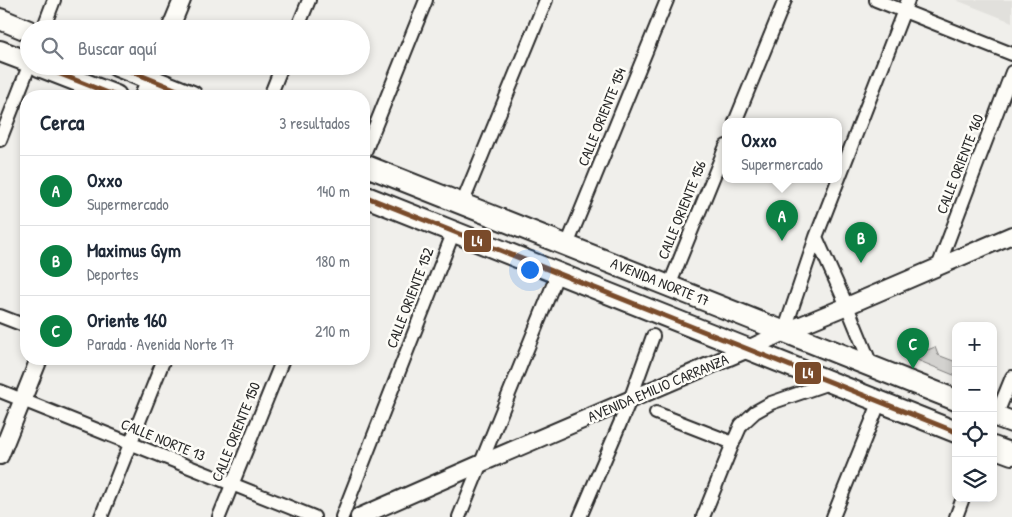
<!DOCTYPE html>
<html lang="es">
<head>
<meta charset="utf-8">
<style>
  :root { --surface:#fff; --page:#f6f6f7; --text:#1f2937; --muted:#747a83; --line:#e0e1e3; --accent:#0b8043 }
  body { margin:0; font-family:"Patrick Hand",sans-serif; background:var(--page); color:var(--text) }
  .controls { position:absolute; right:15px; bottom:15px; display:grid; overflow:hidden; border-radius:10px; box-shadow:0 2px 8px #0003 }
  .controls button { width:45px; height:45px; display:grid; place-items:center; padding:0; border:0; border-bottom:1px solid var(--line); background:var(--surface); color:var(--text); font:25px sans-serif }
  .you { position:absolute; left:529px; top:269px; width:18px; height:18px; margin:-12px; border:4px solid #fff; border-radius:50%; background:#1a73e8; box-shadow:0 0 0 8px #1a73e833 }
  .badge { display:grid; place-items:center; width:32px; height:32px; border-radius:50%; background:var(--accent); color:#fff; font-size:16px; font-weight:700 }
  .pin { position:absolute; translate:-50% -41px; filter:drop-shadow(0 1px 2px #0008) }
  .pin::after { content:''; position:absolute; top:26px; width:18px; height:15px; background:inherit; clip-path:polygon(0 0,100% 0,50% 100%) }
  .popup { position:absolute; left:722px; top:118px; width:120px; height:65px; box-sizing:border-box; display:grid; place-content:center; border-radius:10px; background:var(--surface); filter:drop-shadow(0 1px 4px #0005); font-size:16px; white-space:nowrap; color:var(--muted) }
  .popup b { font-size:19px; color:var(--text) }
  .popup::after { content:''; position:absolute; left:50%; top:100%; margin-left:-10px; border:10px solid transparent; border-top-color:var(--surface) }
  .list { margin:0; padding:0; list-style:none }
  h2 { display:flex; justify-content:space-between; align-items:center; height:65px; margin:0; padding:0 20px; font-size:21px }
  h2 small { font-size:16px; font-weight:400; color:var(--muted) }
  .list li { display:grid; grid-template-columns:32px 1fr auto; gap:15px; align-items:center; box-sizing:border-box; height:70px; padding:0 20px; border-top:1px solid var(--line) }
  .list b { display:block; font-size:19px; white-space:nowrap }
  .list p { margin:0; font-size:16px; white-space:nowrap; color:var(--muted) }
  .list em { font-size:16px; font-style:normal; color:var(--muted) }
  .icon { flex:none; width:28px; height:28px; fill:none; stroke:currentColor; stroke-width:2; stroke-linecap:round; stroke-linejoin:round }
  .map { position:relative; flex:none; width:1012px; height:517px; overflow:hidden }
  .search { position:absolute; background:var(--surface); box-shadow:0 2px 8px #0003; left:20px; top:20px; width:350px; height:55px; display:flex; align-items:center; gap:12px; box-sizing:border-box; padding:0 18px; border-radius:28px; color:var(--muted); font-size:19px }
  .panel { position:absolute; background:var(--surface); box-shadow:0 2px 8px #0003; left:20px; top:90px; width:350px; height:275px; border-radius:20px }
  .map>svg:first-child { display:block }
  .built { fill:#e1e0dc }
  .green { fill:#d3d2cf; stroke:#7f7e7d }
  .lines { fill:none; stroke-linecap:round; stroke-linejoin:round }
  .minor-casing { stroke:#2b2b2b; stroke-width:16 }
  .tertiary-casing { stroke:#2b2b2b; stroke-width:20 }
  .primary-casing { stroke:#2b2b2b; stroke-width:24 }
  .minor { stroke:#fdfcf7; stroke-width:12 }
  .tertiary { stroke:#fdfcf7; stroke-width:16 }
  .primary { stroke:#fdfcf7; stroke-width:20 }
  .bus-1-casing { stroke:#fdfcf7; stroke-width:9 }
  .bus-1 { stroke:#7a4b2a; stroke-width:5 }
  .labels { text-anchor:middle; stroke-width:5; stroke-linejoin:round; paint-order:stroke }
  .street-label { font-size:15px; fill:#2b2b2b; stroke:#fdfcf7 }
  .line-badge { stroke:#fdfcf7; stroke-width:2 }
  .badge-label { font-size:14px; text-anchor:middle; font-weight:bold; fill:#fff }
</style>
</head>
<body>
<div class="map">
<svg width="1012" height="517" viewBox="0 0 1012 517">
  <rect width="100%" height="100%" fill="#f0efeb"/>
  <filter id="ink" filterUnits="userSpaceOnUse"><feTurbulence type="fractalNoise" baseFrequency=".02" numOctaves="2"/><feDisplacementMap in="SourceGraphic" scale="10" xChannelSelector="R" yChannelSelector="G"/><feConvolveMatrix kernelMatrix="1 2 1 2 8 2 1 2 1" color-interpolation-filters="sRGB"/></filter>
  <g filter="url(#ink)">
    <!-- built -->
    <path class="built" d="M956,0H1012V22Z"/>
    <!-- green -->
    <path class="green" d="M935,347L938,355L956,362V376L910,357Z"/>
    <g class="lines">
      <defs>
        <path id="minor" d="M876,0L1012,54
          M43,29L54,0
          M297,29L309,0
          M270,96L282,66
          M735,122L785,0
          M0,140L29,66
          M364,154L426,0
          M462,204L546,0
          M816,237L847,306L872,367
          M567,245L667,0
          M938,267L1012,72
          M669,286L726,146
          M0,316L26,326
          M784,332L816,237L908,0
          M0,391L314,517
          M656,413L733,443
          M996,416L1012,377
          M101,517L164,359
          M219,517L283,359
          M342,517L454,231
          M459,517L558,273
          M580,517L630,400L653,336
          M703,517L733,443L741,425L755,412L771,403L832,382
          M833,517L880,401
          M956,517L963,498"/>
        <path id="tertiary" d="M170,29L182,0
          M143,96L155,66
          M0,456L39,359
          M359,517L482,463L748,349L784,332L847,306L1012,235"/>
        <path id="primary" d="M0,19L29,31
          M0,51L29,62
          M39,66L116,96
          M117,66L192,96
          M364,165L956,400
          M364,196L956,432
          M993,415L1012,422
          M993,447L1012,454"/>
      </defs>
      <!-- minor casing -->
      <use href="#minor" class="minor-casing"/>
      <!-- tertiary casing -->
      <use href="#tertiary" class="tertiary-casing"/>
      <!-- primary casing -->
      <use href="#primary" class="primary-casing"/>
      <!-- minor -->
      <use href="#minor" class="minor"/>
      <!-- tertiary -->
      <use href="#tertiary" class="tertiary"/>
      <!-- primary -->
      <use href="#primary" class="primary"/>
      <defs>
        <path id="bus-1" d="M40,66L116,96
          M118,66L192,96
          M364,196L956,432"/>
      </defs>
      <!-- bus-1 casing -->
      <use href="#bus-1" class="bus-1-casing"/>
      <!-- bus-1 -->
      <use href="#bus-1" class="bus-1"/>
    </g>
  </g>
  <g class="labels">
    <!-- street labels -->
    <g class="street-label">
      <text transform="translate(602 117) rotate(-68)" y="5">CALLE ORIENTE 154</text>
      <text transform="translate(960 164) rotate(-69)" y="5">CALLE ORIENTE 160</text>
      <text transform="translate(682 210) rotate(-68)" y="5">CALLE ORIENTE 156</text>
      <text transform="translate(660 282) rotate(22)" y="5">AVENIDA NORTE 17</text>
      <text transform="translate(410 298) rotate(-69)" y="5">CALLE ORIENTE 152</text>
      <text transform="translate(658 388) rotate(-23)" y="5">AVENIDA EMILIO CARRANZA</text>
      <text transform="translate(236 432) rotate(-68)" y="5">CALLE ORIENTE 150</text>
      <text transform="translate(163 440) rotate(22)" y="5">CALLE NORTE 13</text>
    </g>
  </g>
  <g class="line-badge">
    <rect x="463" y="229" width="29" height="24" rx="5" fill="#7a4b2a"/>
    <rect x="794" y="361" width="28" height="24" rx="5" fill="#7a4b2a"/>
  </g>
  <g class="badge-label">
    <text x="477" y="246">L4</text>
    <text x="808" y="378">L4</text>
  </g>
</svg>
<div class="controls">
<button>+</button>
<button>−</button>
<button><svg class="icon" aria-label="locate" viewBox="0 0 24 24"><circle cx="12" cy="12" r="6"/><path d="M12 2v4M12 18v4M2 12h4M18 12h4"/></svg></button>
<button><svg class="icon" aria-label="layers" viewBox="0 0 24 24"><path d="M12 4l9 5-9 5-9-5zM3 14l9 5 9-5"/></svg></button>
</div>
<div class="you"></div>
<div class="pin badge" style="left:782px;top:241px">A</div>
<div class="popup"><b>Oxxo</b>Supermercado</div>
<div class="pin badge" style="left:861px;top:263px">B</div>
<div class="pin badge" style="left:913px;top:369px">C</div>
<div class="search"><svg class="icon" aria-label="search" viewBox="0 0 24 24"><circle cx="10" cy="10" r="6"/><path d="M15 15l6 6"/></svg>Buscar aquí</div>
<section class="panel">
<h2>Cerca<small>3 resultados</small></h2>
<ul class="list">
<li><span class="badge">A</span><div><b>Oxxo</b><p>Supermercado</p></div><em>140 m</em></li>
<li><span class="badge">B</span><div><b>Maximus Gym</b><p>Deportes</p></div><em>180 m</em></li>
<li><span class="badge">C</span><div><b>Oriente 160</b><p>Parada · Avenida Norte 17</p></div><em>210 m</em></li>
</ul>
</section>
</div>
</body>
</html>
